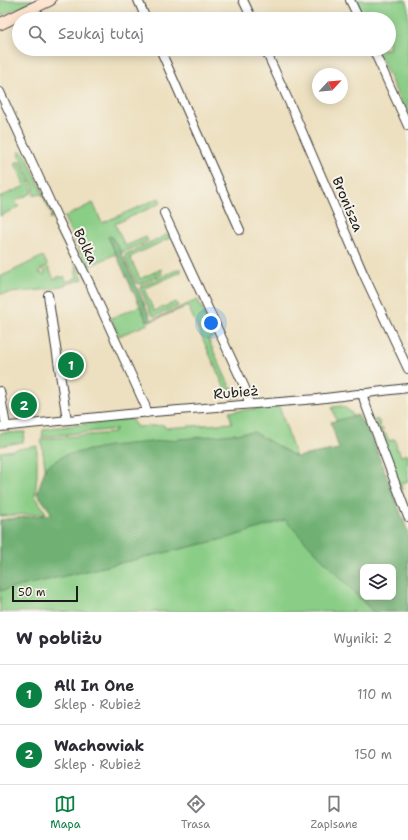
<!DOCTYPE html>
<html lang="pl">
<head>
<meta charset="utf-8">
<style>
  :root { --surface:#fff; --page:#f7f7f7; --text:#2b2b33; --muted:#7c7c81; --line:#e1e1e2; --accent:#0b8043 }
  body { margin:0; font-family:"Shantell Sans",sans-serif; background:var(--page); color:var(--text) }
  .controls { position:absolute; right:12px; bottom:12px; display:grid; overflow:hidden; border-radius:8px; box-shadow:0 2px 10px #0003 }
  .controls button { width:36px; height:36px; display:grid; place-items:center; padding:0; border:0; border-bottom:1px solid var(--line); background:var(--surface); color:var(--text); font:20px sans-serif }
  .compass { position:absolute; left:312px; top:68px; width:36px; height:36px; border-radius:50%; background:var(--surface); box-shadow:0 2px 10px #0003; rotate:64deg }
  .scale { position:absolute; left:12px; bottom:10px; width:66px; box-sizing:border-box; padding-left:4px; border:2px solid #1c1c1c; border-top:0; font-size:11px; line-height:14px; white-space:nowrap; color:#1c1c1c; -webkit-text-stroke:3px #f7f3e8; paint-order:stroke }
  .you { position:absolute; left:211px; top:323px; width:14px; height:14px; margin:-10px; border:3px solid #fff; border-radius:50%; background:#1a73e8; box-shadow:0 0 0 6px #1a73e833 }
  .badge { display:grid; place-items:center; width:26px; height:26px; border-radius:50%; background:var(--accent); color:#fff; font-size:13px; font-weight:700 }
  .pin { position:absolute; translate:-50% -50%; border:2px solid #fff; box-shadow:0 1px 4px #0006 }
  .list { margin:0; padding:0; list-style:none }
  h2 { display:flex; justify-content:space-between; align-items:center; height:52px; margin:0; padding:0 16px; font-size:17px }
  h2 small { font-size:13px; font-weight:400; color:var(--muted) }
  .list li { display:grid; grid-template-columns:26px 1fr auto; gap:12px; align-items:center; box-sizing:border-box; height:60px; padding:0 16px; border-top:1px solid var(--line) }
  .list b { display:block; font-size:15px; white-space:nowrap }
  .list p { margin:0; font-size:13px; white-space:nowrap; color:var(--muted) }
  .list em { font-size:13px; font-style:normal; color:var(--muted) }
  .icon { flex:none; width:22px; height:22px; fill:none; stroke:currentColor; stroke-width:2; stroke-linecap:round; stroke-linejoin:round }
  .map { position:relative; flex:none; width:408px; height:612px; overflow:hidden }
  .search { position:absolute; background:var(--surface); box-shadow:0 2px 10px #0003; left:12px; right:12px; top:12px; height:44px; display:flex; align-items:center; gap:10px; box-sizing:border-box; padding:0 14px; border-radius:22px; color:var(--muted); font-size:15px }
  .sheet { height:172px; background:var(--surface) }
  nav { display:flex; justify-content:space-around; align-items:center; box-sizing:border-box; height:56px; border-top:1px solid var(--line); background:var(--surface); font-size:11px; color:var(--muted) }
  nav a { display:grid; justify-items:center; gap:2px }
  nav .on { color:var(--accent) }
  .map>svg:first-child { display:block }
  .green { fill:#8acd86; stroke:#537451; fill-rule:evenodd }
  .forest { fill:#6fb073; stroke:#466648; fill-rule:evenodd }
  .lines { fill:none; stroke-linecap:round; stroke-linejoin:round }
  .street-casing { stroke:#3b3935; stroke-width:10 }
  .secondary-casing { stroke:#3b3935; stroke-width:13 }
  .street { stroke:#fff; stroke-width:8 }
  .secondary { stroke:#fde4d1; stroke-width:11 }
  .labels { text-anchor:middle; stroke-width:4; stroke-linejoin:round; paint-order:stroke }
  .street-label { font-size:14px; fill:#1c1c1c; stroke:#f7f3e8 }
</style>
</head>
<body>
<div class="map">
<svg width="408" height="612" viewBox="0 0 408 612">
  <rect width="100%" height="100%" fill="#f7f3e8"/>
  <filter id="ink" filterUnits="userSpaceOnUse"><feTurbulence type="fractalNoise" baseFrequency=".025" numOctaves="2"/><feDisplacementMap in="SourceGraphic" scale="8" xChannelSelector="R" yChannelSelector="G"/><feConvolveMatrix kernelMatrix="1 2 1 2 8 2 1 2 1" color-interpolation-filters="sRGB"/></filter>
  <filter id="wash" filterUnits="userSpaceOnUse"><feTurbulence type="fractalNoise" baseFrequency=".012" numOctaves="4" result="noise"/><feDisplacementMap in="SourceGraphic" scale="16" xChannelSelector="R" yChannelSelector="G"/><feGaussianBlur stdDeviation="0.9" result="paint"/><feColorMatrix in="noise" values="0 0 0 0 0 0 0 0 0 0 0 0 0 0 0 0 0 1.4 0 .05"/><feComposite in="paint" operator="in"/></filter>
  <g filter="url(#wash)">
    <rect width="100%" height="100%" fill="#ede0c0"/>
    <!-- green -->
    <path class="green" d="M0,0H33L27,4L0,16Z
      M355,0H406L408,5V118L377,49H389V19H363Z
      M18,152H21L26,155L53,216L51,219L50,216L52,215L42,194L40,195L39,194L34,196V187Z
      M20,161L32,188V193L15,201L19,207L0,216V197L25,186L15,163Z
      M159,198L161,203L115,224L125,246L146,237L148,241L117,255L116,254L87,267L64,217L93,203L102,223Z
      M54,225L58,226L83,279L52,289L0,294V277L43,256L48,266L39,271V273L41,272L42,275L45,274L44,271L49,268L54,279L60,276L61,278L64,276L67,282L77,277L75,271L77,269L68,248L65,249L67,247L58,226L55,227Z
      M168,234L170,238L130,257L140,279L161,269L162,274L140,284L137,283L125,257L126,254Z
      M181,268V272L144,289L154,311L176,302L178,306L155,316L152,315L140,289L141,286Z
      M197,300H198L214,336L208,339L210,343L231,389L237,386L239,389L240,397L229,398L188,306L152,321V320Z
      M140,306L148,324L119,336L111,318Z
      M279,406L296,457L286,451L361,498L332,407L342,406L351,412L408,560V612H0V520L52,514L41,439L114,433V430L117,429L42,437L43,430L48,428L131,419L137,427L164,425L165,428L232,423L229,412ZM363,567H393V597H363Z
      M376,419L379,421L380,429H383V434H386L389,441L395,439L397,448H396L397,450L398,449L401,456L408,454V481L400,484L403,490L401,491L374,420Z
      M25,432L23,442L0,446V433Z
      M37,446V475L35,496L46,513L0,516V452Z"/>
    <!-- forest -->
    <path class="forest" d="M111,236L119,248L152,321H147L108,237Z
      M358,415L372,439L408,532V612H373L285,520L228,538L0,591V520L52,514L37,493L46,467L65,455L109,446L254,432L296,457L339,449L331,422ZM363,567H393V597H363Z"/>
  </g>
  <g filter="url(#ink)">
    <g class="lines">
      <defs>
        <path id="street" d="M138,0L146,19
          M243,0L252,19
          M350,0L359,19
          M160,49L240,230
          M265,49L295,115L363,273L408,369
          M373,49L408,126
          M0,92L58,219L88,280L145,405L147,413
          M164,213L245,388L249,404
          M48,295L67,420
          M0,391L6,426
          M362,393L365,403L408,517
          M0,427L128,414L317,399L408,388"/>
        <path id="secondary" d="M0,24L50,0"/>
      </defs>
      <!-- street casing -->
      <use href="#street" class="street-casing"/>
      <!-- secondary casing -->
      <use href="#secondary" class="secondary-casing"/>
      <!-- street -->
      <use href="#street" class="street"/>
      <!-- secondary -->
      <use href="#secondary" class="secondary"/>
    </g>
  </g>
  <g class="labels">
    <!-- street labels -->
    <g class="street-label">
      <text transform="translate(348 204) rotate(67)" y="5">Bronisza</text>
      <text transform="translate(86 246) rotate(64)" y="5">Bolka</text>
      <text transform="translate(236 392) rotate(-5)" y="5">Rubież</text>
    </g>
  </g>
</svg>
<div class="controls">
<button><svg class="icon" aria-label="layers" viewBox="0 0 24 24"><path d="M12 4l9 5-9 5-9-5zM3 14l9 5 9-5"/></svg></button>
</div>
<svg class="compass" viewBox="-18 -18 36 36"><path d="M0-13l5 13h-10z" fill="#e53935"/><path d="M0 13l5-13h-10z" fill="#7c7c81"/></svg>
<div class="scale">50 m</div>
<div class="you"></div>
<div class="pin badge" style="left:71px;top:365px">1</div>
<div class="pin badge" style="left:24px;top:405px">2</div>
<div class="search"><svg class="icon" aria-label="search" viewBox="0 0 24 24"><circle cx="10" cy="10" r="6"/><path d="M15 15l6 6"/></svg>Szukaj tutaj</div>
</div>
<section class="sheet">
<h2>W pobliżu<small>Wyniki: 2</small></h2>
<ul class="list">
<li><span class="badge">1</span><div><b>All In One</b><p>Sklep · Rubież</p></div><em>110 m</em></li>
<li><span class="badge">2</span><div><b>Wachowiak</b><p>Sklep · Rubież</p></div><em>150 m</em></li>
</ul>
</section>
<nav>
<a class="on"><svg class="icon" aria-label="map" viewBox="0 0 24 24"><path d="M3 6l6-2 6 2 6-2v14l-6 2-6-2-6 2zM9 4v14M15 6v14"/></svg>Mapa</a>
<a><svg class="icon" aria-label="directions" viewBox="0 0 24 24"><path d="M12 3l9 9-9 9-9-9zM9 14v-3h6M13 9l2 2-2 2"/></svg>Trasa</a>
<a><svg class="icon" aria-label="saved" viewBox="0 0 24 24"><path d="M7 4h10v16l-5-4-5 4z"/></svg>Zapisane</a>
</nav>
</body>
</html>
